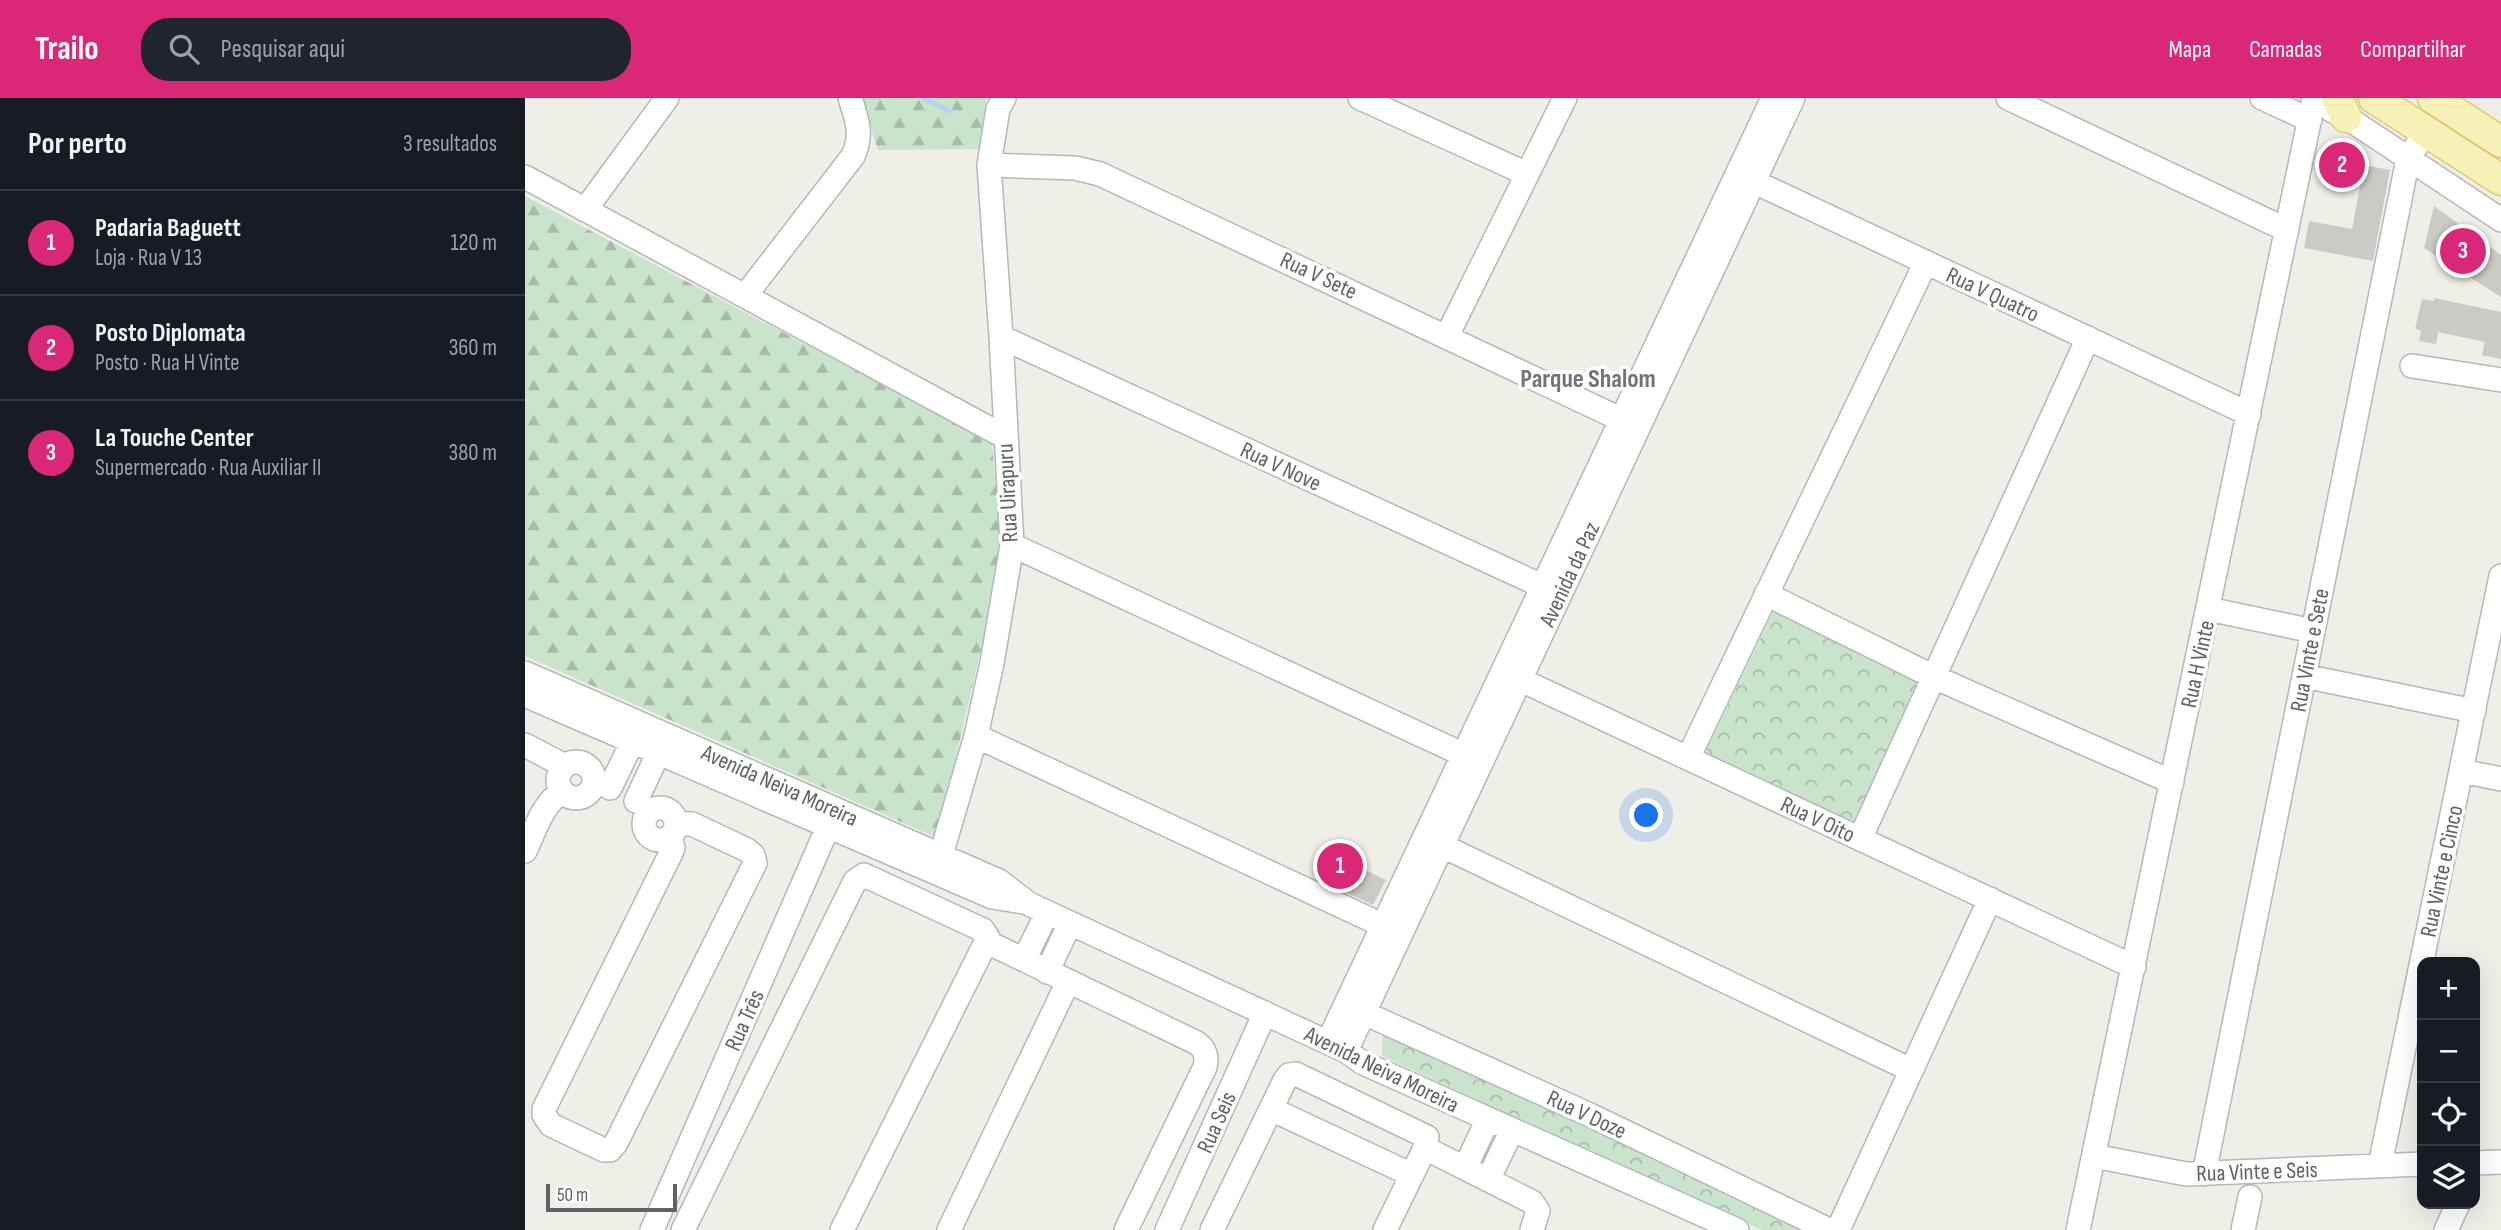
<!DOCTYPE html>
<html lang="pt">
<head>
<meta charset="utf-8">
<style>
  :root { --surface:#171b24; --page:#20242c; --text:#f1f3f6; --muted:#9ea1a6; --line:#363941; --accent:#db2777 }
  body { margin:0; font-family:"Sofia Sans Condensed",sans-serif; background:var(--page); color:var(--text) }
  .controls { position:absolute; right:21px; bottom:21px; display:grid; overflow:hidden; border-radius:14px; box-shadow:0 7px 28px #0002 }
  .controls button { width:63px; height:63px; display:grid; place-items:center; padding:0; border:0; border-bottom:2px solid var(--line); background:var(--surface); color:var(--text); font:35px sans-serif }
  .scale { position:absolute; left:21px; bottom:18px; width:131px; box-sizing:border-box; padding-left:7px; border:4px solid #5f6266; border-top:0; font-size:19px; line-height:24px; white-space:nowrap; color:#5f6266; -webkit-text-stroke:5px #fff; paint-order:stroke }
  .you { position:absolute; left:1122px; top:718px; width:24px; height:24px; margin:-18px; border:5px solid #fff; border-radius:50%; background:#1a73e8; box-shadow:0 0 0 10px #1a73e833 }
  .badge { display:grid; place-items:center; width:46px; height:46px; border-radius:50%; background:var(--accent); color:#fff; font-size:23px; font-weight:700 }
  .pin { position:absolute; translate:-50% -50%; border:4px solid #fff; box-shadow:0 2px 7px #0006 }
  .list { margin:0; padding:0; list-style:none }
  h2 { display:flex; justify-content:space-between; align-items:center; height:91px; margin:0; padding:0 28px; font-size:30px }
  h2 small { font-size:23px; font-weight:400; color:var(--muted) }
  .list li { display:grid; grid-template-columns:46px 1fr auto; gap:21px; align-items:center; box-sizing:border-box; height:105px; padding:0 28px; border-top:2px solid var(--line) }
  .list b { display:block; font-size:26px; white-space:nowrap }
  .list p { margin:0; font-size:23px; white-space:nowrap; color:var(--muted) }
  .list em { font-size:23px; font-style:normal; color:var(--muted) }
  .icon { flex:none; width:38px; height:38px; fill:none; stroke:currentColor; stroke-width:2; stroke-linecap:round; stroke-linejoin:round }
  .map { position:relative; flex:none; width:1976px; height:1132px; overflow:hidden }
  header { display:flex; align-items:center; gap:42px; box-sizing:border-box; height:98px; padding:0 35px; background:var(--accent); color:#fff }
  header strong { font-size:33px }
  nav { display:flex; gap:38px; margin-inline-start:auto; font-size:24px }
  .search { width:490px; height:63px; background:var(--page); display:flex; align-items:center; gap:18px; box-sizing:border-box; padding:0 24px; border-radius:28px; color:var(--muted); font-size:26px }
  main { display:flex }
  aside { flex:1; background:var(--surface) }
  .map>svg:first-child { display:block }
  .forest { fill:url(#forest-firs) }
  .park { fill:url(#park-crowns) }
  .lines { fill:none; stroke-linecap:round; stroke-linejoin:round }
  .stream { stroke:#b3d2f5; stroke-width:5 }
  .building { fill:#cbcac4 }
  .minor-casing { stroke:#b5b7bb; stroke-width:26 }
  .major-casing { stroke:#e1cb70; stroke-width:33 }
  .minor { stroke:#fff; stroke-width:23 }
  .major { stroke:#f6f1b7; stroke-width:30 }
  .labels { text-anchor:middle; stroke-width:7; stroke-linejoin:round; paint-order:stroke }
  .street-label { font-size:23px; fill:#5f6266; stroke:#fff }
  .quarter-label { font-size:26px; font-weight:bold; fill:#717478; stroke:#fff }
</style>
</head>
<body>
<header>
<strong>Trailo</strong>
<div class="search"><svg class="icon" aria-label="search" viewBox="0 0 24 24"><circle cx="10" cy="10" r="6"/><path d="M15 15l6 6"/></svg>Pesquisar aqui</div>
<nav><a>Mapa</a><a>Camadas</a><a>Compartilhar</a></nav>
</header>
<main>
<aside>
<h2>Por perto<small>3 resultados</small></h2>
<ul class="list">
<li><span class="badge">1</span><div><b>Padaria Baguett</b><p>Loja · Rua V 13</p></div><em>120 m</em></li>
<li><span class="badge">2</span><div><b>Posto Diplomata</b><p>Posto · Rua H Vinte</p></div><em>360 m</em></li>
<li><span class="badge">3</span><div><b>La Touche Center</b><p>Supermercado · Rua Auxiliar II</p></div><em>380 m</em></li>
</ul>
</aside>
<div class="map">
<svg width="1976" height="1132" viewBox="0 0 1976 1132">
  <defs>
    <pattern id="forest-firs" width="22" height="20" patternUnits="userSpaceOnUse" patternTransform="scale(1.75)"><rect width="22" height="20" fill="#c8e4cb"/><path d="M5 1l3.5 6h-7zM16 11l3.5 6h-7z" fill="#a6bca9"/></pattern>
    <pattern id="park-crowns" width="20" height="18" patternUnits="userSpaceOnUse" patternTransform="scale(1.75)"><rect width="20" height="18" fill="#c8e4cb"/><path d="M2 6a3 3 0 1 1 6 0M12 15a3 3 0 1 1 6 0" fill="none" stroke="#a6bca9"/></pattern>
  </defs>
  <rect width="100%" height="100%" fill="#efefe8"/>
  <!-- forest -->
  <path class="forest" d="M336,0H461V51L353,52Z
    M0,98L467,345L476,444L459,539L412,740L0,558Z"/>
  <!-- park -->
  <path class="park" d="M1250,510L1399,582L1328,729L1179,657Z
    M858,932L1283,1132H1237L857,958Z"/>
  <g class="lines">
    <!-- stream -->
    <path class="stream" d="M399,0L424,13"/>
  </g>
  <!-- building -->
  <path class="building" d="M1839,67L1865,72L1848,163L1779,150L1784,123L1827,131Z
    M1909,108L1976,157V199L1899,150Z
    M1909,200L1976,214V261L1957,257L1960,244L1913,234L1911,246L1894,243L1896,233L1890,231L1897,201L1909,203Z
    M804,754L861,782L848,807L792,781Z"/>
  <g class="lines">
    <defs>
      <path id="minor" d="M835,0L1002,76
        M1483,0L1762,132
        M1737,0L1785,22
        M1806,12L1821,19L1976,122
        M464,67L550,70L575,76L1110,328
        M1217,78L1724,316
        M0,79L480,339
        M60,112L142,0
        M220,198L328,58C338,37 332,21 325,0
        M922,238L1040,0
        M476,239L1030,494
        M1887,268L1976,282
        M487,447L950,662
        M1241,496L1409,579L1647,684
        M1683,511L1788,533
        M0,575L474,783L504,806L821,953L838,965L1212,1132
        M981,575L1609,869
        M1779,578L1949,613
        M0,597L467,799L498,804
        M451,638L870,833
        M0,647L40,668
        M1163,660L1401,164
        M33 682a18 18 0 1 1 36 0a18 18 0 1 1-36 0Z
        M1937,673L1976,681
        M85,690L114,630
        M111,703L139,643
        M119 726a16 16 0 1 1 32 0a16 16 0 1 1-32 0Z
        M144,739L148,750L146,755L19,1011V1017L26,1027L79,1052H85L91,1045L230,765L228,757L222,752L167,726L151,725
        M903,741L1386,972
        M1335,741L1563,240
        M0,753C9,735 18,704 37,694
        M416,757L451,638L467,565L487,447L476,239L464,67L473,11L479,0
        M462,844L672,945C681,952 682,959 680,969L601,1132
        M499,862L522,815
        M522,874L545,825
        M823,916L839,915L1065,1017L1304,1132
        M803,944L1248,0
        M821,953L1268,0
        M746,1011L887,1077
        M900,1050L1007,1104L1013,1113L1007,1132
        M1569,1058L1661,1076L1897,1066
        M1950,1065L1976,1064
        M1855,1067L1976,478
        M940,1070L963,1021
        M1679,1076L1883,61L1901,33
        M963,1082L987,1032
        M127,1132L309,715
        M158,1132L330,783L339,777L458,832L463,840L317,1132
        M424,1132L543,884
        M642,1132L740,915
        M687,1132L760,982L764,977L771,976L902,1039L900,1050L860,1132
        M1313,1132L1465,801
        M1553,1132L1789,0
        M1718,1132L1725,1099
        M1921,1132L1933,1106"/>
      <path id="major" d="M1812,0L1821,19
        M1849,0L1976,82
        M1908,0L1976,44"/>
    </defs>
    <!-- minor casing -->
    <use href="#minor" class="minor-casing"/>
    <!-- major casing -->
    <use href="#major" class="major-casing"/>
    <!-- minor -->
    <use href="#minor" class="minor"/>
    <!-- major -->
    <use href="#major" class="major"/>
  </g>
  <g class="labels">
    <!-- street labels -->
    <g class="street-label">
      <text transform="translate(794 177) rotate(25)" y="8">Rua V Sete</text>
      <text transform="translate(1468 196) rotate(25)" y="8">Rua V Quatro</text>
      <text transform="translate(756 368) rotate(25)" y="8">Rua V Nove</text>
      <text transform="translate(482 395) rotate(-93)" y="8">Rua Uirapuru</text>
      <text transform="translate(1044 476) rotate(-65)" y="8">Avenida da Paz</text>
      <text transform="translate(1784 552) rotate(-79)" y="8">Rua Vinte e Sete</text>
      <text transform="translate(1672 566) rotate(-78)" y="8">Rua H Vinte</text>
      <text transform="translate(255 687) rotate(24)" y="8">Avenida Neiva Moreira</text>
      <text transform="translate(1293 721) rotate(25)" y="8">Rua V Oito</text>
      <text transform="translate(1916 773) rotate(-78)" y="8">Rua Vinte e Cinco</text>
      <text transform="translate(219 922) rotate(-66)" y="8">Rua Três</text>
      <text transform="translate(857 971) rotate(26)" y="8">Avenida Neiva Moreira</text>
      <text transform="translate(1062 1016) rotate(25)" y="8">Rua V Doze</text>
      <text transform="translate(691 1024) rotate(-66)" y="8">Rua Seis</text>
      <text transform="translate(1732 1073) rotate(-2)" y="8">Rua Vinte e Seis</text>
    </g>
    <!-- quarter labels -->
    <g class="quarter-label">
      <text x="1063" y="289">Parque Shalom</text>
    </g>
  </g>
</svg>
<div class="controls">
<button>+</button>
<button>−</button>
<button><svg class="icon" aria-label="locate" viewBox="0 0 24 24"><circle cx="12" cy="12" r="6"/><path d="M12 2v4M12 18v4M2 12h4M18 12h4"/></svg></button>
<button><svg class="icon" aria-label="layers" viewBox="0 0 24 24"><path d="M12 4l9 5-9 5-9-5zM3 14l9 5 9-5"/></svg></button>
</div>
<div class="scale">50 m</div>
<div class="you"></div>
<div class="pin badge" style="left:815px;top:768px">1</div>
<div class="pin badge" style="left:1817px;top:67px">2</div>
<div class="pin badge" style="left:1938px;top:153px">3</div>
</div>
</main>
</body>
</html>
